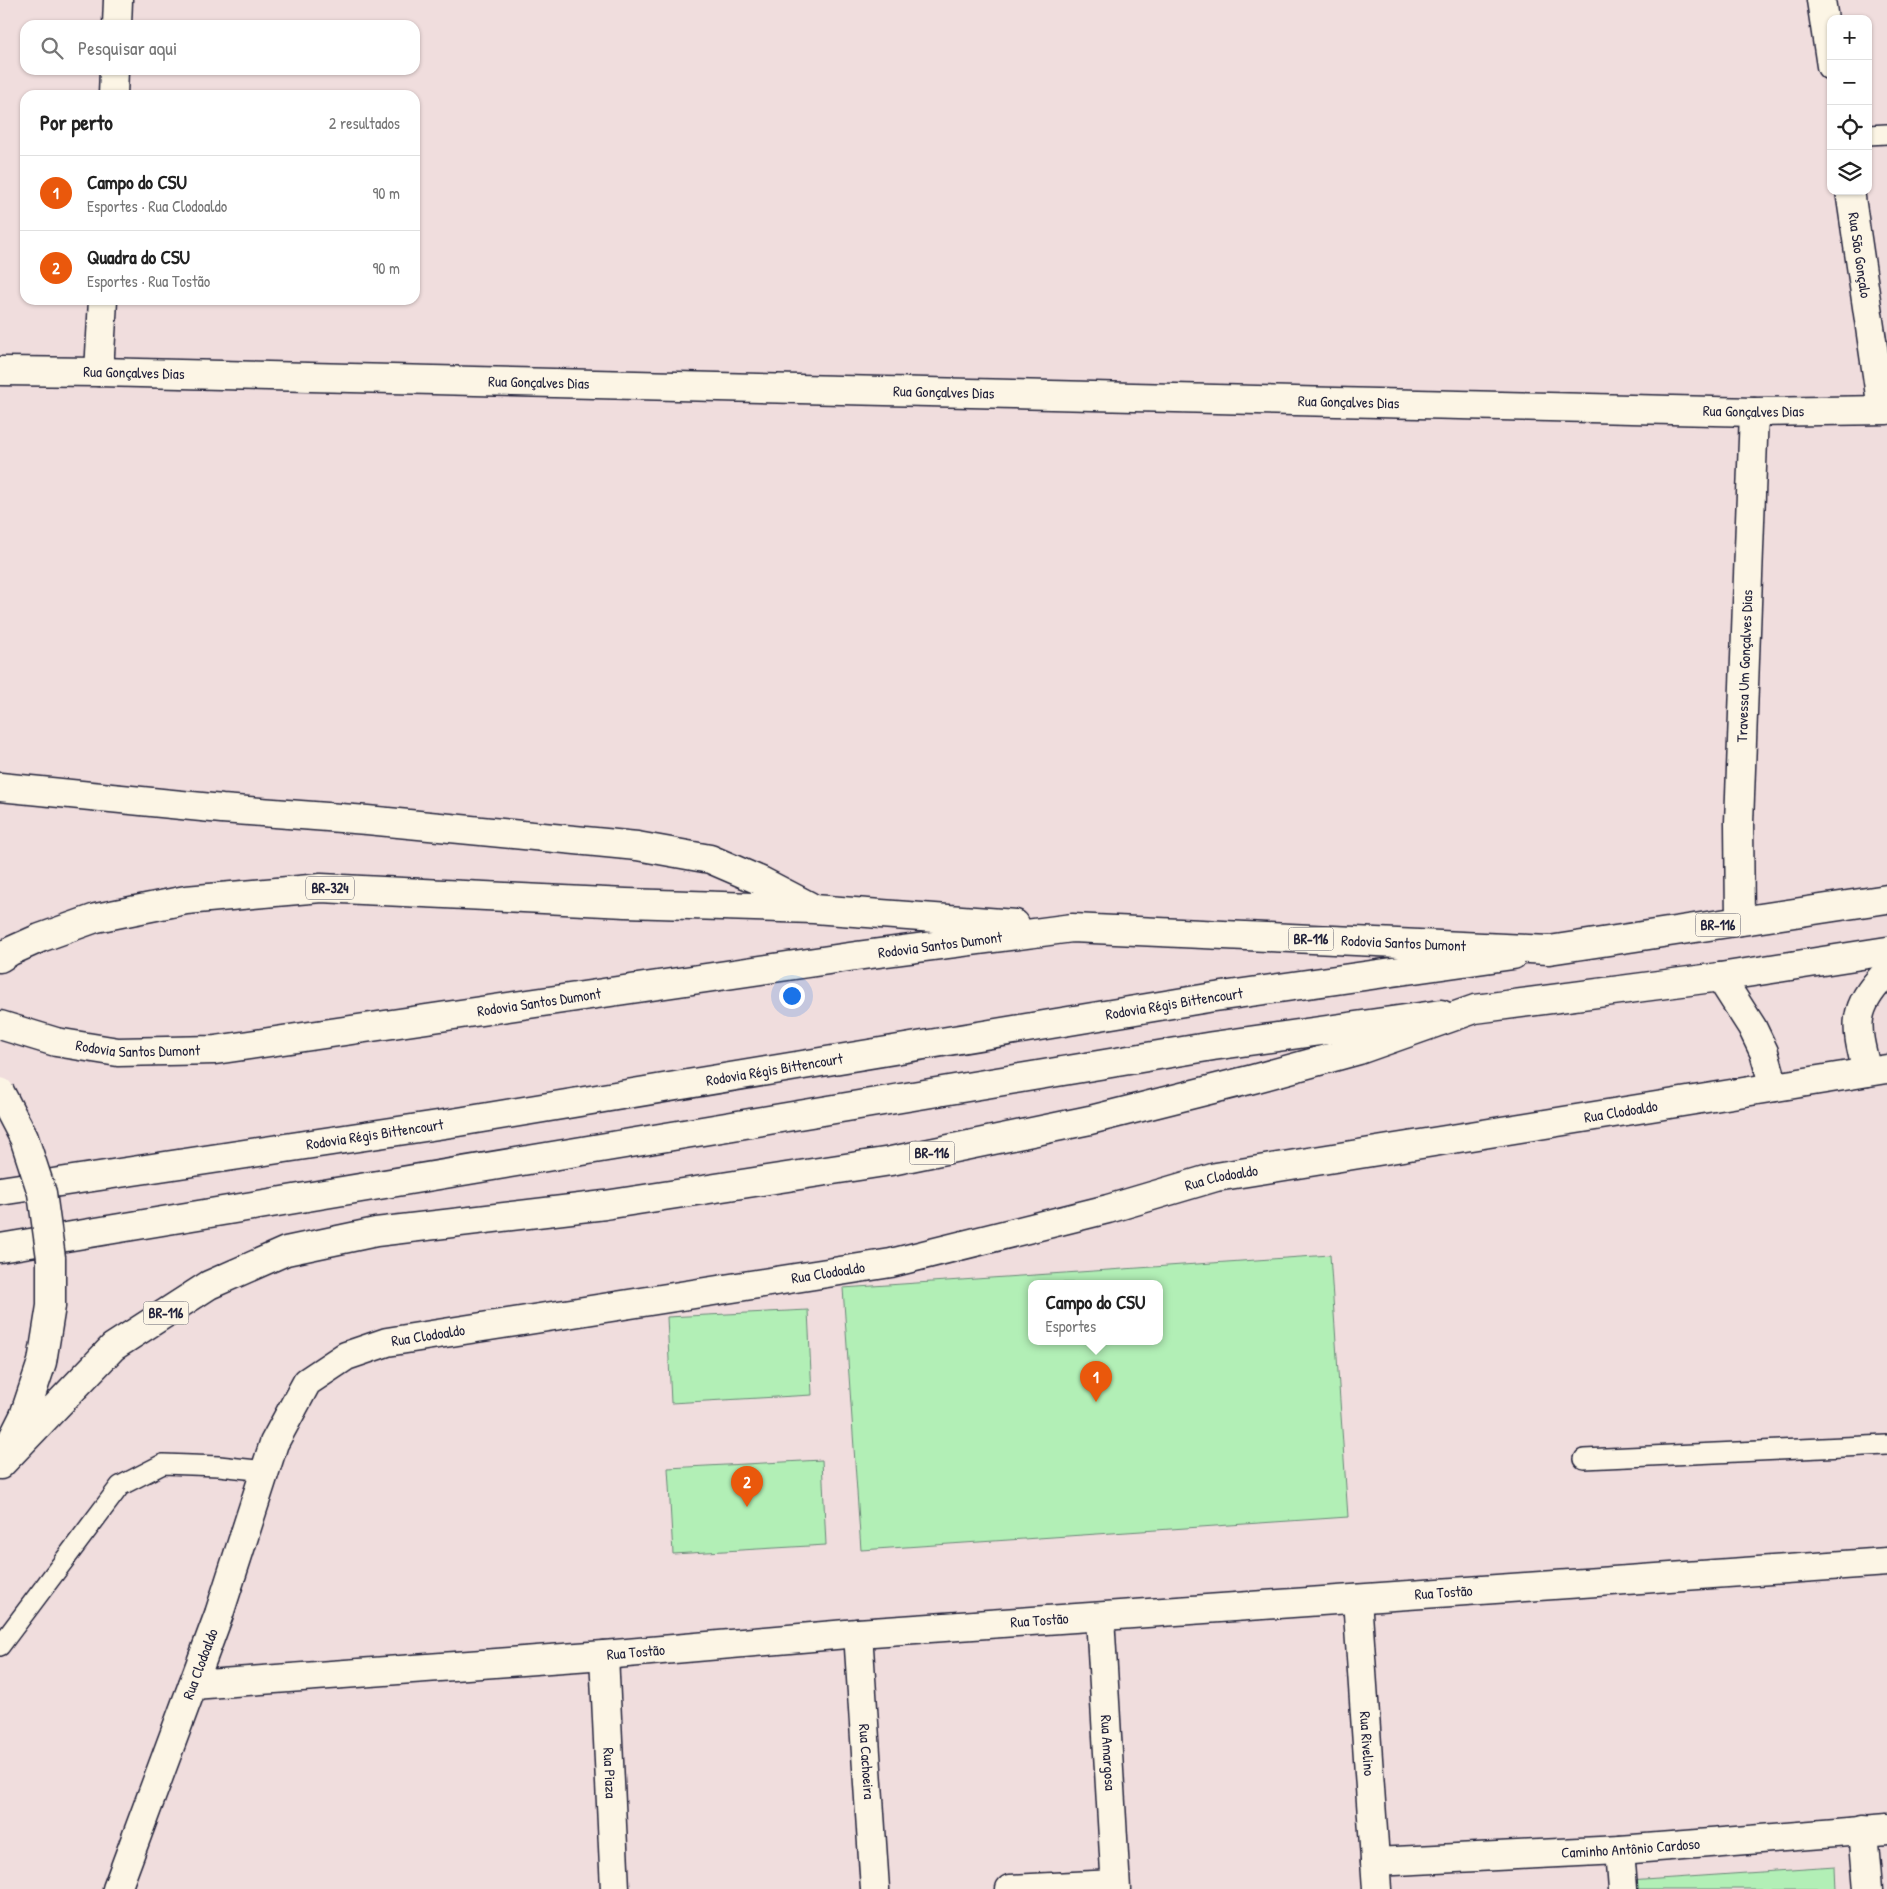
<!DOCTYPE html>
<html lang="pt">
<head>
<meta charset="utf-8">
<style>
  :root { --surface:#fff; --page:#f6f6f6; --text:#222; --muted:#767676; --line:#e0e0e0; --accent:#ea580c }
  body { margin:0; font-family:"Patrick Hand",sans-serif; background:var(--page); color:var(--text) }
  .controls { position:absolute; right:15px; top:15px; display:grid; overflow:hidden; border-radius:10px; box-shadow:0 1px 4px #0004 }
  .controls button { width:45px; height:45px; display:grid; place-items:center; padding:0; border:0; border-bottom:1px solid var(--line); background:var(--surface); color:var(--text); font:25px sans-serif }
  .you { position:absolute; left:791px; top:995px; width:18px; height:18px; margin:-12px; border:4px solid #fff; border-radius:50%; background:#1a73e8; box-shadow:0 0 0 8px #1a73e833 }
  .badge { display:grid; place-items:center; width:32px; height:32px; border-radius:50%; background:var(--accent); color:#fff; font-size:16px; font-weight:700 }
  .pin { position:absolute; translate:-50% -41px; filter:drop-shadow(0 1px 2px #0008) }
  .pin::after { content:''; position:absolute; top:26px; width:18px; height:15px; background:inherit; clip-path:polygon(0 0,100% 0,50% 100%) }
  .popup { position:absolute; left:1028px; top:1280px; width:135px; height:65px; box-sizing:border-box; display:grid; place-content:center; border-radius:10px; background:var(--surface); filter:drop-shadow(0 1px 4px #0005); font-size:16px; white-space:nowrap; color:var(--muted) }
  .popup b { font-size:19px; color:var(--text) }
  .popup::after { content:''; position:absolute; left:50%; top:100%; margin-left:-10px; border:10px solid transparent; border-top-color:var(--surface) }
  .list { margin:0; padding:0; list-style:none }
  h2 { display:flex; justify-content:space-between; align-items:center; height:65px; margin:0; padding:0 20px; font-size:21px }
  h2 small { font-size:16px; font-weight:400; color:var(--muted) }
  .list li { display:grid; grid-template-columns:32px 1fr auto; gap:15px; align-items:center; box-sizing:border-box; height:75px; padding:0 20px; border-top:1px solid var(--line) }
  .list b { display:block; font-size:19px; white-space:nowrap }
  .list p { margin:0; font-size:16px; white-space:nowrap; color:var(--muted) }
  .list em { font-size:16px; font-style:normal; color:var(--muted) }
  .icon { flex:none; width:28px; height:28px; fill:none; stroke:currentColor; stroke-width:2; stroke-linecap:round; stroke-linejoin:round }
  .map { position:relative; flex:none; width:1887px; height:1889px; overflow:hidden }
  .search { position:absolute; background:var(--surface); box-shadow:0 1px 4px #0004; left:20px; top:20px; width:400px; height:55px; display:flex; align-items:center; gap:12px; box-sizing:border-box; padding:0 18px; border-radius:15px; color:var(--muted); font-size:19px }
  .panel { position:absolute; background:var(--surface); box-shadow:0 1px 4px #0004; left:20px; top:90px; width:400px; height:215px; border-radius:15px }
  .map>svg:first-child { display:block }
  .green { fill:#b2efb6; stroke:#6a8878; fill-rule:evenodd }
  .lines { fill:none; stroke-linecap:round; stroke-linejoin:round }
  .lane-casing { stroke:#22223b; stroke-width:22 }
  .street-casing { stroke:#22223b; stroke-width:31 }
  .primary-casing { stroke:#22223b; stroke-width:31 }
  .highway-casing { stroke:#22223b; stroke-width:31 }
  .lane { stroke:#fcf5e5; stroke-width:19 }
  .street { stroke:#fcf5e5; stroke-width:28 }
  .primary { stroke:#fcf5e5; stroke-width:28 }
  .highway { stroke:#fcf5e5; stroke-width:28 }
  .highway-bridge-casing { stroke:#22223b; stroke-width:31; stroke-linecap:butt }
  .highway-bridge { stroke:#fcf5e5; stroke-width:28 }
  .labels { text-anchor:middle; stroke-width:4.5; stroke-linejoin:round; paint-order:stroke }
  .shield { fill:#fcf5e5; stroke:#63616e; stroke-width:1 }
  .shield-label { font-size:14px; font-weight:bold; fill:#22223b }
  .street-label { font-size:15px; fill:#22223b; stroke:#fcf5e5 }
</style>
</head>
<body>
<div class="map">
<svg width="1887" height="1889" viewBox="0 0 1887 1889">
  <rect width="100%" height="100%" fill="#f0dddd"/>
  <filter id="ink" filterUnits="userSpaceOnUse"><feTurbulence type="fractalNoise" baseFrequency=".02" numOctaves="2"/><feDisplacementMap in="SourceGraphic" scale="10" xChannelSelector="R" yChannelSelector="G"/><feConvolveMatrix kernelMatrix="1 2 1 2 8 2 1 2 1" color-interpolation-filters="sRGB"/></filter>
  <g filter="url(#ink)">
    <!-- green -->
    <path class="green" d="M1330,1255L1348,1517L861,1550L843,1288ZM1032,1283H1160V1341H1032Z
      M808,1310L812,1395L671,1403L667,1317Z
      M822,1460L826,1545L673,1554L668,1468Z
      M1835,1867L1836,1889H1630L1629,1881Z"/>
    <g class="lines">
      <defs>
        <path id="lane" d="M1868,135L1887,134
          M1584,1459L1887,1445
          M0,1646L120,1486L163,1464L219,1466L265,1471"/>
        <g id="street">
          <path d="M1821,0L1831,66"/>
          <path d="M117,25L118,0"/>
          <path d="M113,95L114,70"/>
          <path id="s1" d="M1850,191L1882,409"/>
          <path id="s2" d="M0,371L99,372L1754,412L1887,410"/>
          <path d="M99,372L103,300"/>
          <path id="s3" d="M1740,921L1739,823L1754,412"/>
          <path id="s4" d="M1357,1599L1377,1889"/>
          <path id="s5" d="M1100,1617L1116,1889"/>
          <path id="s6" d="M858,1633L875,1889"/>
          <path id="s7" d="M604,1655L615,1889"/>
          <path id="s8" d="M193,1685L604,1655L858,1633L1887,1562"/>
          <path d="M1863,1830L1868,1889"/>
          <path d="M1620,1850L1623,1889"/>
          <path id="s9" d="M1375,1862L1620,1850L1887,1829"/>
          <path id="s10" d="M117,1889L219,1614L274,1443L307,1382L346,1356L387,1342L891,1263L1108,1209L1216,1177L1887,1069"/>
          <path d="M1010,1889L1115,1884"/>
        </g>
        <g id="primary">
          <path id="s11" d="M0,1191L458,1122L1208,998L1513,955"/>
          <path d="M0,1248L1213,1046L1441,1014"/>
        </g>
        <g id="highway">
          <path d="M0,787L222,809L367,820L637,846L710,859L761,881L809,906"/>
          <path d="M0,958L11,951L40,938L96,918L186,900L321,888L626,903L814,909L1015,924"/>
          <path d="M1720,977L1752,1027L1764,1052L1774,1087"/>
          <path id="s12" d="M0,1025L56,1042L118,1052L215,1050L856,956L1072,928L1549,950L1887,899"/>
          <path d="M1867,1072C1855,1024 1851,1010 1887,972"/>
          <path d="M10,1444L24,1416L42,1362L51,1306V1258"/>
          <path d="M0,1465L113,1347L209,1285L286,1251L376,1232L605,1205L891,1161L1090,1120L1253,1079L1359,1050L1475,1009L1720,977L1887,951"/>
        </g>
      </defs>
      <!-- lane casing -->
      <use href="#lane" class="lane-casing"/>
      <!-- street casing -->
      <use href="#street" class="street-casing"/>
      <!-- primary casing -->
      <use href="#primary" class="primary-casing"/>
      <!-- highway casing -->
      <use href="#highway" class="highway-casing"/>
      <!-- lane -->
      <use href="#lane" class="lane"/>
      <!-- street -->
      <use href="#street" class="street"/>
      <!-- primary -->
      <use href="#primary" class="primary"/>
      <!-- highway -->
      <use href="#highway" class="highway"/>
      <defs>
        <path id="highway-bridge" d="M0,1092L24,1138L42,1193L51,1258"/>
      </defs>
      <!-- highway-bridge casing -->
      <use href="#highway-bridge" class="highway-bridge-casing"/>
      <!-- highway-bridge -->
      <use href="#highway-bridge" class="highway-bridge"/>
    </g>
  </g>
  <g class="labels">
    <!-- shield labels -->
    <g class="shield">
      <rect x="306" y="876.5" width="48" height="23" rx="4"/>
      <rect x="1695.5" y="913.5" width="45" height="23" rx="4"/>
      <rect x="1288.5" y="927.5" width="45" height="23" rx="4"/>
      <rect x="909.5" y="1141.5" width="45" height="23" rx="4"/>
      <rect x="143.5" y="1301.5" width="45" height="23" rx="4"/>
    </g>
    <g class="shield-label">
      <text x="330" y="893">BR-324</text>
      <text x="1718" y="930">BR-116</text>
      <text x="1311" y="944">BR-116</text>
      <text x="932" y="1158">BR-116</text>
      <text x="166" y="1318">BR-116</text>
    </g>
    <!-- street labels -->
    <g class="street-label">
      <text dy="5" stroke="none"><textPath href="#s1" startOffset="65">Rua São Gonçalo</textPath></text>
      <text dy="5" stroke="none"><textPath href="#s2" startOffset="134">Rua Gonçalves Dias</textPath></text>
      <text dy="5" stroke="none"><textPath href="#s2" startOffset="539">Rua Gonçalves Dias</textPath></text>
      <text dy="5" stroke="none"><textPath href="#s2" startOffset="944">Rua Gonçalves Dias</textPath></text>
      <text dy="5" stroke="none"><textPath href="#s2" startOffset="1349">Rua Gonçalves Dias</textPath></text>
      <text dy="5" stroke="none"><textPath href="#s2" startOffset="1754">Rua Gonçalves Dias</textPath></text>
      <text dy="5" stroke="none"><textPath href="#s3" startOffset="255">Travessa Um Gonçalves Dias</textPath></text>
      <text dy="5" stroke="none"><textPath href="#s12" startOffset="1416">Rodovia Santos Dumont</textPath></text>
      <text dy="5" stroke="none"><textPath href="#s12" startOffset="951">Rodovia Santos Dumont</textPath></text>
      <text dy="5" stroke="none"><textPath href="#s12" startOffset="546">Rodovia Santos Dumont</textPath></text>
      <text dy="5" stroke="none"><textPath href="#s11" startOffset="1189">Rodovia Régis Bittencourt</textPath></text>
      <text dy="5" stroke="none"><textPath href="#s12" startOffset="141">Rodovia Santos Dumont</textPath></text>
      <text dy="5" stroke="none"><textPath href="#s11" startOffset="784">Rodovia Régis Bittencourt</textPath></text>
      <text dy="5" stroke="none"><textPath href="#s10" startOffset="1889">Rua Clodoaldo</textPath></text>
      <text dy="5" stroke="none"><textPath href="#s11" startOffset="379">Rodovia Régis Bittencourt</textPath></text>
      <text dy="5" stroke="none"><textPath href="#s10" startOffset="1484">Rua Clodoaldo</textPath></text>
      <text dy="5" stroke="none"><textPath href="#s10" startOffset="1079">Rua Clodoaldo</textPath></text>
      <text dy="5" stroke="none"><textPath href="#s10" startOffset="674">Rua Clodoaldo</textPath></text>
      <text dy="5" stroke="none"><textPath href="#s8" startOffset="1254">Rua Tostão</textPath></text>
      <text dy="5" stroke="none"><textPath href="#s8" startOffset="849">Rua Tostão</textPath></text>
      <text dy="5" stroke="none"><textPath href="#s8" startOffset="444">Rua Tostão</textPath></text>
      <text dy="5" stroke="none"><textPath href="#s10" startOffset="240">Rua Clodoaldo</textPath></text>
      <text dy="5" stroke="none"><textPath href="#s4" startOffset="145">Rua Rivelino</textPath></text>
      <text dy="5" stroke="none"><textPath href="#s5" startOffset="136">Rua Amargosa</textPath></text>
      <text dy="5" stroke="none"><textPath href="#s6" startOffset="129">Rua Cachoeira</textPath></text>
      <text dy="5" stroke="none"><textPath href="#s7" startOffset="118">Rua Piaza</textPath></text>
      <text dy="5" stroke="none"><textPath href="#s9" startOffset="256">Caminho Antônio Cardoso</textPath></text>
    </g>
  </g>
</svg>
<div class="controls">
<button>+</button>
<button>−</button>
<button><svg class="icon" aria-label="locate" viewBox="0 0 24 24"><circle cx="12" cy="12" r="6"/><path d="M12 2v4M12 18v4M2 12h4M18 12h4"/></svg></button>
<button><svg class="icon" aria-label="layers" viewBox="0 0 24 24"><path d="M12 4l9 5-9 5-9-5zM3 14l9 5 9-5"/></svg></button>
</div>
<div class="you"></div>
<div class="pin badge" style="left:1096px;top:1402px">1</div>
<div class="popup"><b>Campo do CSU</b>Esportes</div>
<div class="pin badge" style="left:747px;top:1507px">2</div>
<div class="search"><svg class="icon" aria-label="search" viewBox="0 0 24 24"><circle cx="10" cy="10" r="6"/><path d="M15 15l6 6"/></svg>Pesquisar aqui</div>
<section class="panel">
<h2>Por perto<small>2 resultados</small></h2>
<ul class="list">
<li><span class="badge">1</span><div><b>Campo do CSU</b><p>Esportes · Rua Clodoaldo</p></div><em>90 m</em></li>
<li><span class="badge">2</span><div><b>Quadra do CSU</b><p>Esportes · Rua Tostão</p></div><em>90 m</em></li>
</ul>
</section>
</div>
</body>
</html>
